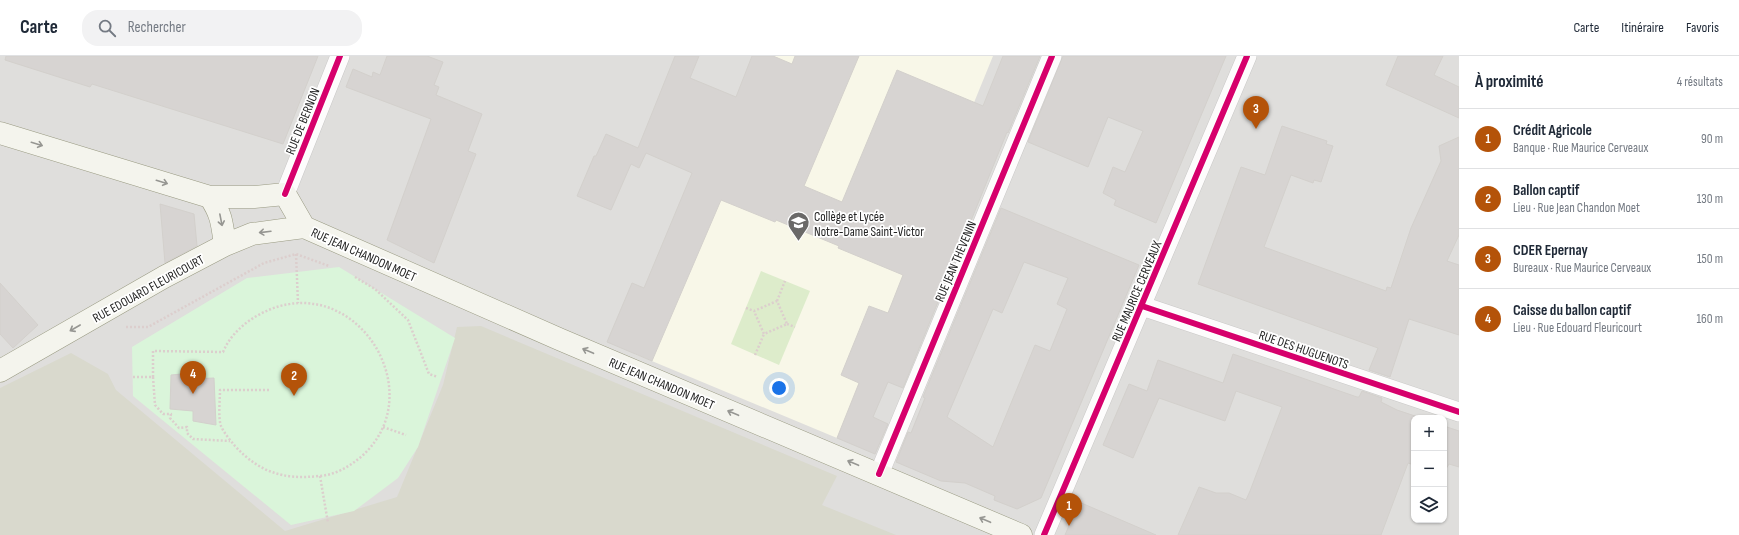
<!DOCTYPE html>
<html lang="fr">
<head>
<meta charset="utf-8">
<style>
  :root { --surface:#fff; --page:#f2f2f3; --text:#1f2937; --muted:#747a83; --line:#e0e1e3; --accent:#b45309 }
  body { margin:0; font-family:"Sofia Sans Condensed",sans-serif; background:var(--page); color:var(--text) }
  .controls { position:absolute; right:12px; bottom:12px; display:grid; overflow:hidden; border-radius:8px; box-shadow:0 1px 3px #0004 }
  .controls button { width:36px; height:36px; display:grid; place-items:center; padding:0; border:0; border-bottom:1px solid var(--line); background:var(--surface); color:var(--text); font:20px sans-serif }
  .you { position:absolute; left:779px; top:332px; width:14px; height:14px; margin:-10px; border:3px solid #fff; border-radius:50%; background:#1a73e8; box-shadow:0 0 0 6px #1a73e833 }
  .badge { display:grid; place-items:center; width:26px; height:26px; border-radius:50%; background:var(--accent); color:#fff; font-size:13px; font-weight:700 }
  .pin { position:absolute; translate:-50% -33px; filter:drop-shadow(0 1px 2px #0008) }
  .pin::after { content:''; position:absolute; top:21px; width:14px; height:12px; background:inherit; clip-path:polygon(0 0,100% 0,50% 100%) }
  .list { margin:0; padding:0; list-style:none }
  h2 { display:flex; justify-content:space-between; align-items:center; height:52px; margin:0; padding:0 16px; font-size:17px }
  h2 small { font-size:13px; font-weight:400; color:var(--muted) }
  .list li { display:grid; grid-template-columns:26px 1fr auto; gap:12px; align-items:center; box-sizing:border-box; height:60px; padding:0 16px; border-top:1px solid var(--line) }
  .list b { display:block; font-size:15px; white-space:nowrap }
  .list p { margin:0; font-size:13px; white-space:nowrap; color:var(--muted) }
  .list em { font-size:13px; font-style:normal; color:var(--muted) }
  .icon { flex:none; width:22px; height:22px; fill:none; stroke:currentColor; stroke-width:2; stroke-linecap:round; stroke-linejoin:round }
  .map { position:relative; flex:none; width:1459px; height:479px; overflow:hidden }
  header { display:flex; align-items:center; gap:24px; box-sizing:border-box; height:56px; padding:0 20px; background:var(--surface); border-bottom:1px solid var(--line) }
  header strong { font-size:19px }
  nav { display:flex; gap:22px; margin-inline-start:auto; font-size:14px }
  .search { width:280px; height:36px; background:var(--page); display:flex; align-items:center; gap:10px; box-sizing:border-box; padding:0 14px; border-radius:16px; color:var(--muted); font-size:15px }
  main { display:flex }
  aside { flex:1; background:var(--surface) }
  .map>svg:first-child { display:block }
  .residential { fill:#dfdedc; fill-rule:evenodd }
  .education { fill:#f8f7e8 }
  .construction { fill:#d9d9cd }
  .grass { fill:#ddeccb }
  .park { fill:#daf5da }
  .building { fill:#d7d4d2; stroke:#d3d0cc; fill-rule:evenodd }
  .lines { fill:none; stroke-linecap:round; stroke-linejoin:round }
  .minor-casing { stroke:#c9c8c7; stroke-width:20 }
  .secondary-casing { stroke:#999a82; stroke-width:23 }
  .path { stroke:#dccecd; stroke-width:2.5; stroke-dasharray:2 2; stroke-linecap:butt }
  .minor { stroke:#fdfcfc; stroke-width:19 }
  .secondary { stroke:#f4f4ed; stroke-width:22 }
  .cycleway-casing { stroke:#fff; stroke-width:8 }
  .cycleway { stroke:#d6006c; stroke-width:6 }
  .oneway { stroke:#969692 }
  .labels { text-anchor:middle; stroke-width:3.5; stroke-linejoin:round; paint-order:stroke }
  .street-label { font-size:13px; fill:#222; stroke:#fff }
  .poi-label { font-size:13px; fill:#222; stroke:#fff; text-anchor:start }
</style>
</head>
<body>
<header>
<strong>Carte</strong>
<div class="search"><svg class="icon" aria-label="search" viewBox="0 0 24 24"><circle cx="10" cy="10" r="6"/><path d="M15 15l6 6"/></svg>Rechercher</div>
<nav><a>Carte</a><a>Itinéraire</a><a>Favoris</a></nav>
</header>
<main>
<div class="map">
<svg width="1459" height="479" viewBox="0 0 1459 479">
  <rect width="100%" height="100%" fill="#f0eeeb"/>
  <!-- residential -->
  <path class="residential" d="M0,0H1459V479H0ZM1414,362H1444V464H1414Z"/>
  <!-- education -->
  <path class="education" d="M773,0H993L837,382L635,298L778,2Z"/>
  <!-- construction -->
  <path class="construction" d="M481,270L837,420L822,449L896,479H0V332L71,297L108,318L116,334L285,475L397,441L443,329L457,271Z"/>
  <!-- grass -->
  <path class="grass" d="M761,215L810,235L779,309L731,288Z"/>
  <!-- park -->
  <path class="park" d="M339,211L455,282L418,391L398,422L354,455L291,469L133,340L132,291L247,222Z"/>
  <!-- building -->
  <path class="building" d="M6,0H318L283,88L92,28L90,31L5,4Z
    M387,0H427L443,6L434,29L439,31L436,39L482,58L468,95L476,98L434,207L387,184L431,63L346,31L353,13L372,21L373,16L380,19Z
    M675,0H699L690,22L736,41L752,0H773L792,8L795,0H859L804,130L842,146L897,14L983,50L1003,0H1040L1008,77L1007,76L903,332L888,326L873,361L888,368L875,398L837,382L859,327L841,319L869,250L888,257L903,219L838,192L839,190L776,164L775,166L721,144L652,305L607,286L632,227L644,232L692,117L646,97L639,112L631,108L611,154L577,140L594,100H596L606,78L638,92Z
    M1063,0H1226L1156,167L1114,149L1116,144L1103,137L1113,111L1125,116L1143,75L1108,61L1088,111L1028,86Z
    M1398,0H1443L1434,19L1459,31V62L1386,29Z
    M1282,70L1327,85L1326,88L1333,90L1321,126L1314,124L1313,127L1291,119L1264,191L1386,235L1387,231L1391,232L1411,172L1441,105L1439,90L1459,81V179L1447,205L1459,209V279L1409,263L1390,321L1369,314L1378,292L1198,228L1241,111L1265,119Z
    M160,148L194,158L197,190L165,207Z
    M1001,152L1139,209L1041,442L1017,453L994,444L995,440L965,427L941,425L896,406L908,376L911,377L925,342L923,341ZM1024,206L1068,222L1057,248L1067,253L1050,295L1035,289L993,391L947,361L993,253L1002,257Z
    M0,227L38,269L13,292L0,278Z
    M1233,298L1357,341H1359L1362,335L1382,342L1381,346L1397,354L1421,362H1414V409L1408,407L1381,479H1178L1199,431L1216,437H1229L1246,444L1250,435L1282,351L1236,335L1225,365L1159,342L1133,402L1103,389L1129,328L1147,335L1158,304L1223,327Z
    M192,317V323L214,322L216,369L193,365V355L170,353L171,319Z
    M1444,370L1459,375V411L1449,408L1444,416Z
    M1079,446L1156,479H1065Z"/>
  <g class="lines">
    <defs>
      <path id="minor" d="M285,138L340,0
        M1142,250L1459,356
        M879,418L1052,0
        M1044,479L1247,0"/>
      <path id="secondary" d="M0,77L210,141H254L285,138L304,171
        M210,141C222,159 222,168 225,189
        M304,171L559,283L1021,479
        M0,315L164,221L225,189L252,178L304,171"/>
    </defs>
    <!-- minor casing -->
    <use href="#minor" class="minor-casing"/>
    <!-- secondary casing -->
    <use href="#secondary" class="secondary-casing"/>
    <!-- path -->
    <path class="path" d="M296,198L298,247
      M355,221L375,233L408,264L429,318L438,321
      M777,245L785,225
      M746,252L754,255L777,245L787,268L764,278L754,255
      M787,268L795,271
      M126,271H148L264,207L296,198L329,210
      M755,299L764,278
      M133,321H153V295L223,296C232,275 251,261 271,253C359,219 431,338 362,400C349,411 335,419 319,420C283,424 259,416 235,390C230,384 224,377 221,370C218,362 220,343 220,334H269
      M153,321L155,349L163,358H171L170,362L179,372L187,371V377L193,383L230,385
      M383,371L406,379
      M320,420L328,467"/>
    <!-- minor -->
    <use href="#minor" class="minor"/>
    <!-- secondary -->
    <use href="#secondary" class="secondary"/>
    <defs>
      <path id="cycleway" d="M285,138L340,0
        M1142,250L1459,356
        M879,418L1052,0
        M1044,479L1247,0"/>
    </defs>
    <!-- cycleway casing -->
    <use href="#cycleway" class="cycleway-casing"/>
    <!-- cycleway -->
    <use href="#cycleway" class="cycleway"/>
  </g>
  <!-- one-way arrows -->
  <defs><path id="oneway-shaft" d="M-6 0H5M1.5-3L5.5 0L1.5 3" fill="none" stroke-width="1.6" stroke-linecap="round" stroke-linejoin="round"/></defs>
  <g class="oneway">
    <use href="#oneway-shaft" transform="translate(37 88) rotate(17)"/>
    <use href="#oneway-shaft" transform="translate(162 126) rotate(17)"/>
    <use href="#oneway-shaft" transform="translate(221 164) rotate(79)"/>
    <use href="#oneway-shaft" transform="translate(265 176) rotate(173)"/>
    <use href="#oneway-shaft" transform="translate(75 272) rotate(150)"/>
    <use href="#oneway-shaft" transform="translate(588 295) rotate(-157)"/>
    <use href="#oneway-shaft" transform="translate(733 357) rotate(-157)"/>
    <use href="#oneway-shaft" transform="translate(853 407) rotate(-157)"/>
    <use href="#oneway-shaft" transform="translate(985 464) rotate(-157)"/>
  </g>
  <!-- icons -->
  <defs>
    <symbol id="school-pin" viewBox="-11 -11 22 30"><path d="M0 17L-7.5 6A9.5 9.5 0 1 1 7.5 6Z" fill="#6a6968" stroke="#fff"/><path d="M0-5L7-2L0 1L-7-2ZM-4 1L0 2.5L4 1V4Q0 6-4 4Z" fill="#fff"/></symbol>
  </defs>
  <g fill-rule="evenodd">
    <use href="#school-pin" x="786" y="154" width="25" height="34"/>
  </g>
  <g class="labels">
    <!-- street labels -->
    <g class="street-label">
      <text transform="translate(302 65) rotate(-68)" y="5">RUE DE BERNON</text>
      <text transform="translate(364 198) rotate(24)" y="5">RUE JEAN CHANDON MOET</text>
      <text transform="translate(955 205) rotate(-67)" y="5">RUE JEAN THEVENIN</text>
      <text transform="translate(148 232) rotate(-29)" y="5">RUE EDOUARD FLEURICOURT</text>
      <text transform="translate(1136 235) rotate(-67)" y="5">RUE MAURICE CERVEAUX</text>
      <text transform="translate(1304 293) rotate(19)" y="5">RUE DES HUGUENOTS</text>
      <text transform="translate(662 327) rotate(23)" y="5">RUE JEAN CHANDON MOET</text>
    </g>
    <!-- poi labels -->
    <g class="poi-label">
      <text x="814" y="165">Collège et Lycée<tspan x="814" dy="15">Notre-Dame Saint-Victor</tspan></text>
    </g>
  </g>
</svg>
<div class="controls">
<button>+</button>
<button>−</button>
<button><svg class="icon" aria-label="layers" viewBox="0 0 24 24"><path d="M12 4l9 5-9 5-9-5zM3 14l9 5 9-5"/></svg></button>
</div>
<div class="you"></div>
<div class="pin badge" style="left:1069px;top:470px">1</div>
<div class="pin badge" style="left:294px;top:340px">2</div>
<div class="pin badge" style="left:1256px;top:73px">3</div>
<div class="pin badge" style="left:193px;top:338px">4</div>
</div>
<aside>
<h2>À proximité<small>4 résultats</small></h2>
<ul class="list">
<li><span class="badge">1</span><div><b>Crédit Agricole</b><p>Banque · Rue Maurice Cerveaux</p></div><em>90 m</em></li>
<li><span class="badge">2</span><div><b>Ballon captif</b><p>Lieu · Rue Jean Chandon Moet</p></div><em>130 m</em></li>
<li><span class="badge">3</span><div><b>CDER Epernay</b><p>Bureaux · Rue Maurice Cerveaux</p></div><em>150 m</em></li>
<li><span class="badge">4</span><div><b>Caisse du ballon captif</b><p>Lieu · Rue Edouard Fleuricourt</p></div><em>160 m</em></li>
</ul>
</aside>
</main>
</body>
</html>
